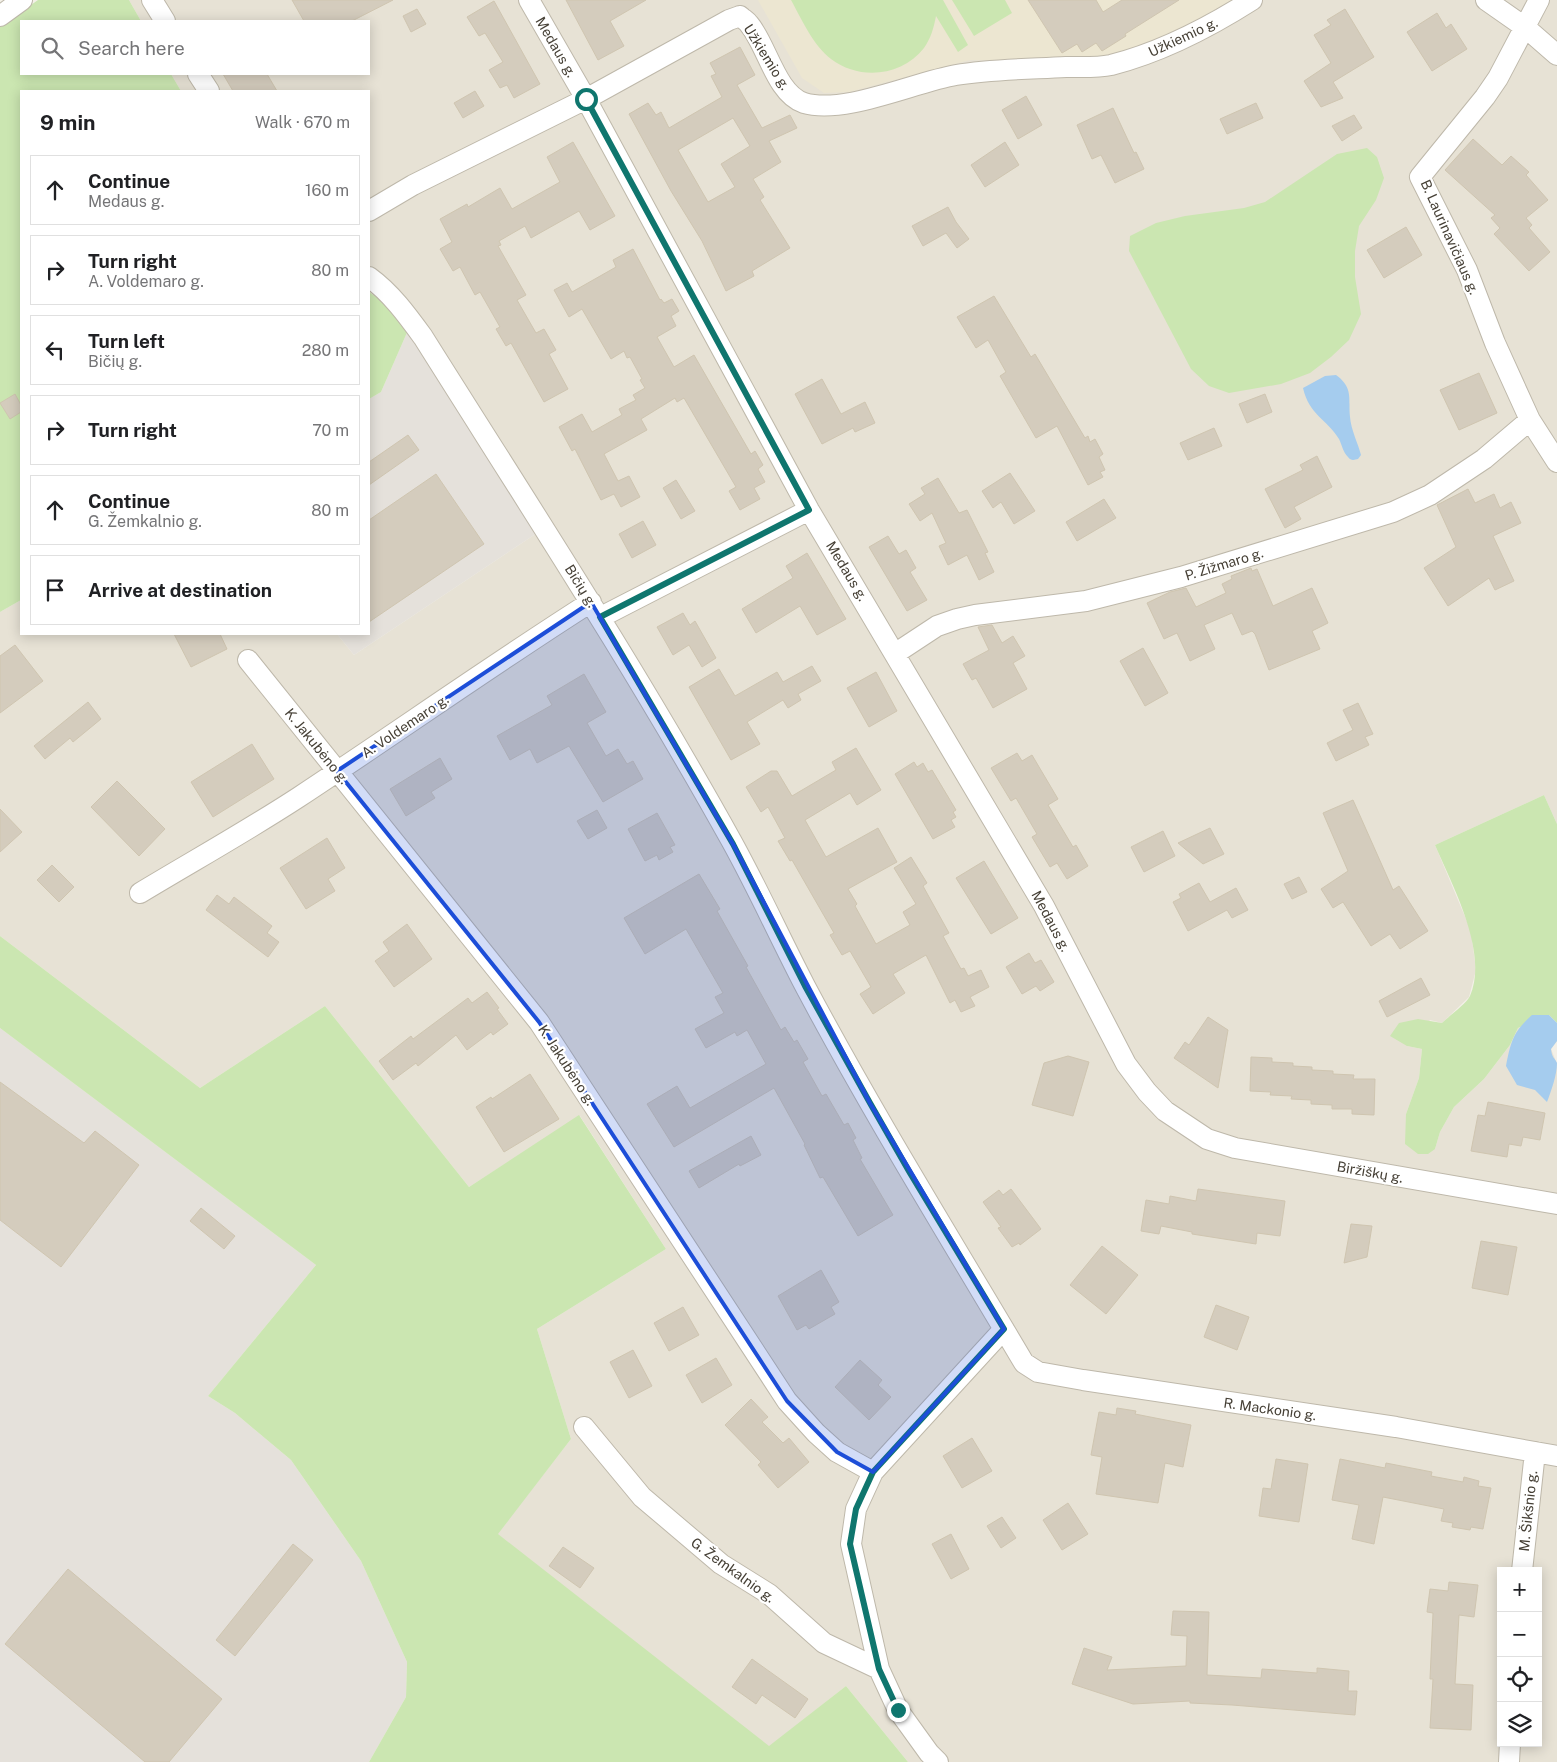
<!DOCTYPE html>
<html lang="en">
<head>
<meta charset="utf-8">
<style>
  :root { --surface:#fff; --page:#f6f6f6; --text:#202124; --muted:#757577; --line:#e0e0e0 }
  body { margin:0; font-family:"Public Sans",sans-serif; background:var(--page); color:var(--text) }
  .controls { position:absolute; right:15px; bottom:15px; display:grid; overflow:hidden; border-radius:0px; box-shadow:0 2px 12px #0003 }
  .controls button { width:45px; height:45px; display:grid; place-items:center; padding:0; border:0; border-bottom:1px solid var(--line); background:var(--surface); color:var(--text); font:25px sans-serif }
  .stop { position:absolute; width:15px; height:15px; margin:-11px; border:4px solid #0f766e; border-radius:50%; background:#fff }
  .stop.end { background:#0f766e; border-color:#fff; box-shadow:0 1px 5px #0008 }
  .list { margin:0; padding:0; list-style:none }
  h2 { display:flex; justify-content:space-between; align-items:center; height:65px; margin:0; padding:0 20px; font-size:21px }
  h2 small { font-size:16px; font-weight:400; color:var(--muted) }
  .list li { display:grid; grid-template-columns:32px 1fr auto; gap:15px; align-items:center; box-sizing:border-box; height:70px; margin:0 10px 10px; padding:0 10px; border:1px solid var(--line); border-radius:0px }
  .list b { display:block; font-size:19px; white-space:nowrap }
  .list p { margin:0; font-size:16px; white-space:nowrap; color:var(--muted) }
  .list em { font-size:16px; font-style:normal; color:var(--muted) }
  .icon { flex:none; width:28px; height:28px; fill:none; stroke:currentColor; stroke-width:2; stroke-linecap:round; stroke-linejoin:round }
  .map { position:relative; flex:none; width:1557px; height:1762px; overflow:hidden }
  .search { position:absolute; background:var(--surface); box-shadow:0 2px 12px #0003; left:20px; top:20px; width:350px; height:55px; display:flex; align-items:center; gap:12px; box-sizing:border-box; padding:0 18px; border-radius:0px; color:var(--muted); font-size:19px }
  .panel { position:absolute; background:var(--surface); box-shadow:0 2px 12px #0003; left:20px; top:90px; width:350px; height:545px; border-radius:0px }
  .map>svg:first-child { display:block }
  .residential { fill:#e7e2d5; fill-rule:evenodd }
  .industrial { fill:#e5e1db }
  .education { fill:#ece6d1 }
  .green { fill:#cbe6b1 }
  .water { fill:#a5ccee }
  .building { fill:#d4ccbd; stroke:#cfc5b0; fill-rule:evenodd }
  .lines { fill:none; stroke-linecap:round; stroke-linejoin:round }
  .minor-casing { stroke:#beb8aa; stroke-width:22 }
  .minor { stroke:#fff; stroke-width:20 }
  .route { stroke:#0f766e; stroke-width:6 }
  .marked { fill:#1d4ed8; fill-opacity:0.2; stroke:#1d4ed8; stroke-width:4; stroke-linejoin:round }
  .labels { text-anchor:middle; stroke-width:4.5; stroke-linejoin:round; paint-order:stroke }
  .street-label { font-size:14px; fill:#464036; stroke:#fff }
</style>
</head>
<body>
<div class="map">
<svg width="1557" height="1762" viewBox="0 0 1557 1762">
  <rect width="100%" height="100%" fill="#f3f0e7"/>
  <!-- residential -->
  <path class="residential" d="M129,0H1557V824L1544,795L1435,845L1471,931L1476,970L1469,997L1442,1023L1430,1020L1407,1046L1422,1049L1419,1078L1406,1114L1435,1149L1440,1132L1454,1107L1484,1079L1510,1045L1518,1028L1557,1023V1041L1551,1049L1557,1064V1762H908L846,1686L769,1747L497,1534L571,1439L537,1329L666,1249L580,1116L469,1187L325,1006L200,1088L0,936V612L21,600V634H337L354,655L537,533L409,328L387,304L369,292V91H181L171,74H369V21H141ZM1501,1571H1538V1743H1501Z"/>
  <!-- industrial -->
  <path class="industrial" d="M409,328L537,533L354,655L337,634H369V399L381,392Z
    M0,1028L316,1265L208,1396L235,1413L291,1460L361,1561L407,1662L406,1697L369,1762H0Z"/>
  <!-- education -->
  <path class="education" d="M758,0H1234L1204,19L1151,45L1098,59L1050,61L970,60L849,92L824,93L802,78Z"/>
  <!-- green -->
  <path class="green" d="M38,0H129L141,21H21V74H171L181,91H21V600L0,612V27Z
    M791,0H943L968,45L958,52L936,16C934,27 931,38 924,48C902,76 860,81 831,59C813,45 802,20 791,0Z
    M952,0H1005L1012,13L974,36Z
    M1367,148L1377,157L1384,178L1376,200L1359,226L1355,251V277L1361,314L1349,340L1331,357L1310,373L1281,384L1229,393L1209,386L1191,369L1129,251L1130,236L1156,223L1185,216L1244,208L1265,202L1337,154Z
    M369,292L387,304L409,328L381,392L369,399Z
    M1544,795L1557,824V1023L1549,1015L1518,1028L1510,1045L1484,1079L1454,1107L1440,1132L1435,1149L1428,1154H1418L1405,1144L1406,1114L1419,1078L1422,1049L1407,1046L1390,1036L1399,1023L1418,1019L1442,1023C1449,1016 1466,1004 1470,996C1489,952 1452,885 1435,845Z
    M0,936L200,1088L325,1006L469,1187L579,1115L666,1249L537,1329L571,1439L498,1534L769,1746L846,1686L908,1762H369L406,1697L407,1662L361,1561L291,1460L235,1413L208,1396L316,1265L0,1028Z"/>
  <!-- water -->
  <path class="water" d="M1336,375C1354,388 1348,399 1350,417C1351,430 1358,443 1361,455L1358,459C1354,460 1351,461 1348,457C1343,452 1342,445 1339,439C1327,419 1309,415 1303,388L1325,376Z
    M1532,1015H1549L1557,1023V1041L1551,1049C1552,1058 1554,1057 1557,1063C1557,1075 1551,1091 1547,1102L1535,1090L1517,1085L1506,1066C1511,1041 1513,1032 1532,1015Z"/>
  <!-- building -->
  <path class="building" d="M292,0H393L352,21H304Z
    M566,0H646L610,21L624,46L598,60Z
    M1028,0H1096L1103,12L1122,0H1179L1125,34L1126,36L1102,51L1096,43L1082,52L1077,44L1062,53Z
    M494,1L540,84L514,98L507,85L500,88L489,70L503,62L485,33L479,36L467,17Z
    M417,9L426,24L411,32L403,16Z
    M1345,9L1374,57L1333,82L1343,98L1321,107L1304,81L1331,63L1314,35L1331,25L1327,20Z
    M1437,13L1446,28L1451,24L1467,49L1432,71L1407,32Z
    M740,47L755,75L737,85L762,128L790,115L797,128L769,141L781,162L753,179L764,197L760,200L790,248L752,271L754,276L726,291L702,241L671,191L629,114L648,103L656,115L661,112L669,128L722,97L711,76L716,74L710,63ZM733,118L750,146L721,164L735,187L708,202L678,150Z
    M223,74H267L277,91H233Z
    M475,91L484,106L463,118L454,103Z
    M1026,96L1042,125L1018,139L1002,110Z
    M1256,103L1263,118L1227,134L1220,119Z
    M1113,108L1134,153L1136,152L1144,169L1115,183L1101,155L1092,159L1077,125Z
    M1354,115L1362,128L1342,141L1332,126Z
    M1473,139L1502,165L1511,156L1529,172L1526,175L1548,200L1526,218L1532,225L1529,228L1550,252L1529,271L1494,234L1500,228L1491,218L1495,215L1445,170Z
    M573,142L615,216L590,230L579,211L531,238L525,226L499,241L501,245L498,246L526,295L517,300L536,333L544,329L556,350L549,354L568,389L544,402L511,343L506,346L496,329L500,327L480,292L475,295L460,267L453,271L440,249L452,242L440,219L467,204L468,207L500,188L512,209L560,182L547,157Z
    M1005,142L1019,165L985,187L971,165Z
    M948,207L956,222L969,239L957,248L946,233L923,246L912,226Z
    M1406,227L1422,255L1384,278L1367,250Z
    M633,249L660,300L661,299L664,303L672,299L679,311L671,316L676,326L657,337L674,367L694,355L751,454L755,451L763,465L758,469L765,482L754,488L760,499L740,510L729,491L736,487L684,398L677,402L675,398L641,419L647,430L604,454L618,481L629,476L640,497L621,507L614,494L601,500L575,449L572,451L559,427L582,414L592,432L622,415L619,409L636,400L633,395L645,388L640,380L642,379L630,357L627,358L624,351L611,359L582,309L569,317L554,290L567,283L572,292L616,267L613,260Z
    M994,296L1031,357L1035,354L1085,438L1088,436L1090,442L1095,439L1103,454L1099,457L1105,470L1100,472L1103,477L1088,485L1057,426L1036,438L1000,376L1006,372L988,340L976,348L957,317Z
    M1479,373L1497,413L1459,430L1440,390Z
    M822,379L841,414L865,402L875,423L855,432L853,428L822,444L795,394Z
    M15,394L21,405V412L10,419L0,403Z
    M1265,394L1272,412L1247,423L1239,404Z
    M1214,428L1222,446L1188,460L1180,443Z
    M408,435L419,450L369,485V462Z
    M1317,456L1332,487L1294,507L1301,519L1285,528L1265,489L1303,470L1300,465Z
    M1010,473L1035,511L1014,524L1001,502L993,508L982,491Z
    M436,474L484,544L369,622V520Z
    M938,478L959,513L967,510L988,552L985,553L994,572L979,580L967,555L948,565L939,546L946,543L932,513L920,521L909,504L925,494L921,488Z
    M676,480L695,511L681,519L663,488Z
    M1468,489L1475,503L1494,494L1500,508L1511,502L1521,523L1493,536L1514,581L1495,590L1489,578L1448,606L1424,568L1456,547L1437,505Z
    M1104,499L1116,518L1077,541L1066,522Z
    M643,521L656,545L632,558L619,534Z
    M888,536L899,554L906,550L916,568L910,572L927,600L907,611L869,547Z
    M807,553L846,619L817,635L800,606L756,633L742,609L793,578L786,566Z
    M1251,568L1252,571L1257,569L1273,606L1312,588L1328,623L1312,631L1320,649L1269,670L1255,634L1252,631L1242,635L1232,613L1204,625L1215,649L1190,661L1177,633L1164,639L1147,603L1170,592L1186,588L1196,607L1226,593L1222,584L1232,579L1231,576Z
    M683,613L690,625L695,621L716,658L702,667L689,645L673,655L657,627Z
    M992,625L1002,643L1013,636L1025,656L1013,663L1027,689L993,708L976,678L972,680L963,664L989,650L978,627Z
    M174,634H220L227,649L191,667Z
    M15,645L43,681L0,713V656Z
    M1143,648L1168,693L1145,706L1120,661Z
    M812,666L821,681L798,694L801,700L788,708L783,700L747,722L760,744L731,760L689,687L719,669L735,696L777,672L783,682Z
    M876,672L897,711L869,727L847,688Z
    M584,674L606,712L587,723L606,756L618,749L627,764L633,761L643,779L603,802L569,746L537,763L530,749L510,760L497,736L552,705L547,696Z
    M88,702L101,719L73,742L70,738L45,759L34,746Z
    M1358,703L1373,734L1365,737L1369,745L1336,761L1327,743L1353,730L1343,710Z
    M252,744L274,779L213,817L191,782Z
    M856,748L881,790L857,805L850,793L805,820L826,857L878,828L897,862L848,889L857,904L855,906L876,944L910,925L903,912L916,904L894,868L911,857L927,883L923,886L949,933L943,936L961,969L964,968L968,976L981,970L989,987L970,997L975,1006L961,1012L955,1000L950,1003L926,955L893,974L905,993L873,1014L860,994L871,987L850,951L842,955L830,935L834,933L792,860L790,861L778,841L785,838L768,807L761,812L746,787L771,771H777L792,796L836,770L832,762Z
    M1017,753L1022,761L1032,755L1058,799L1048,805L1073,847L1076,845L1088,866L1067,879L1057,863L1050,867L1032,837L1037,834L1016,798L1011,801L991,768Z
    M440,758L452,779L431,792L435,798L406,816L390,789Z
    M914,762L917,767L923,763L928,772L932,770L956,810L953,812L956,817L951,820L955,827L933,839L895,774Z
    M117,781L165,829L139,856L91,807Z
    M1353,800L1393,890L1399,886L1428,931L1400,949L1390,934L1371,946L1343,902L1333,908L1321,889L1348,871L1323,813Z
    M0,809L22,832L0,852Z
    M597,810L607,828L588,839L577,821Z
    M657,813L675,845L670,847L673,852L659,860L657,855L645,861L628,829Z
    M1210,828L1224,854L1203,864L1178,843Z
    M1163,831L1175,856L1144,872L1131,847Z
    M327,838L345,868L328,879L335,891L306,909L280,868Z
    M984,861L1018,918L991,934L956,878Z
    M52,865L74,887L59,902L37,880Z
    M699,874L720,909L717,911L748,966L746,967L781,1030L785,1027L794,1042L797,1040L808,1059L803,1062L822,1096L826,1094L844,1125L848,1123L856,1138L853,1140L862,1158L860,1159L893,1215L858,1236L823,1177L820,1178L804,1145L805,1144L774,1088L674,1147L647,1104L677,1086L690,1108L766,1064L747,1030L737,1036L735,1032L706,1048L695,1029L724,1013L715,997L723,993L686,929L645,954L624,918Z
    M1299,877L1307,892L1292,899L1284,884Z
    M1199,883L1210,902L1236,888L1248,910L1232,918L1227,910L1188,931L1173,902L1181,898L1179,894Z
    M217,895L229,904L234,897L272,926L267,933L279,942L268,957L206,910Z
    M407,924L432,959L394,987L375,961L389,951L383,942Z
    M1029,953L1035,963L1041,960L1054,982L1040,991L1036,986L1022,994L1006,967Z
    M1421,978L1430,995L1387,1017L1379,1001Z
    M487,992L499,1008L497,1009L508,1024L493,1035L491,1032L467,1050L456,1035L418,1066L416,1063L393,1080L379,1061L411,1036L413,1039L468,998L472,1003Z
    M1208,1017L1228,1030L1218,1088L1174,1058L1185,1042L1189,1045Z
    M1068,1056L1089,1062L1073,1116L1032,1105L1044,1063Z
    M1251,1057L1272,1058V1062L1293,1063V1066L1312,1067V1070L1333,1071V1074L1354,1075L1353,1079H1375L1374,1115L1352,1114V1109H1332V1105L1311,1104V1100L1291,1099L1292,1096L1270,1095L1271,1092L1250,1091Z
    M530,1074L559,1119L504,1152L476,1107L491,1097L492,1099Z
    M0,1082L84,1143L95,1131L139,1165L61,1267L0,1220Z
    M1488,1102L1545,1113L1540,1140L1523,1137L1521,1146L1509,1144L1507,1157L1471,1151L1478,1115L1485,1116Z
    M751,1136L761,1155L740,1166L739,1164L699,1188L689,1171Z
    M1011,1189L1041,1229L1020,1245L1019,1243L1012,1247L998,1228L1001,1227L983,1202L999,1190L1003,1195Z
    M1198,1189L1285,1201L1280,1236L1257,1233L1256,1244L1192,1234V1232L1161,1226L1159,1234L1141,1231L1146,1200L1169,1204L1170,1196L1196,1201Z
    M201,1208L235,1236L224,1249L190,1221Z
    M1351,1224L1372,1226L1367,1257L1344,1263Z
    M1481,1241L1517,1247L1508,1295L1472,1288Z
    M1102,1246L1138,1275L1106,1314L1070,1285Z
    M821,1270L839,1302L831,1307L835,1314L809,1329L806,1325L797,1330L778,1296Z
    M1216,1305L1249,1317L1237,1350L1204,1337Z
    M683,1307L699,1335L669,1351L654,1323Z
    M633,1350L652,1386L629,1398L610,1362Z
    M716,1358L732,1385L702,1403L686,1375Z
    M860,1360L882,1380L878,1385L891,1397L869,1420L835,1387Z
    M751,1399L768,1417L762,1422L783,1443L789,1438L809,1462L778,1488L758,1465L761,1462L725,1425Z
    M1117,1408L1136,1411L1135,1414L1191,1425L1183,1467L1165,1463L1158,1503L1096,1494L1102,1457L1091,1455L1099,1412L1116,1415Z
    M972,1438L992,1471L962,1488L943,1456Z
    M1276,1459L1308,1464L1299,1522L1259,1516L1263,1488L1271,1489Z
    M1340,1459L1385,1468L1386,1463L1432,1472L1431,1476L1463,1482L1464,1477L1479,1481L1478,1486L1491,1488L1483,1529L1471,1527L1470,1530L1452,1527L1453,1523L1441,1521L1444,1509L1383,1497L1374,1544L1352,1539L1359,1505L1332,1500Z
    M1068,1503L1088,1534L1062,1550L1043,1520Z
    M1002,1517L1016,1538L1001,1548L987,1526Z
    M951,1534L969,1569L951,1579L932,1544Z
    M293,1544L313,1560L235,1656L216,1640Z
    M563,1547L594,1568L580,1588L549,1566Z
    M68,1569L222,1699L169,1762H145L5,1644Z
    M1449,1582L1478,1585L1474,1617L1459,1615L1455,1684L1473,1685L1471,1730L1430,1728L1433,1679H1430L1433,1613L1427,1612L1430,1589L1448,1591Z
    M1173,1611L1209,1612L1207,1675L1261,1678L1262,1669L1317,1673V1668L1349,1671L1348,1691H1357L1355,1715L1232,1705L1190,1703V1701L1133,1704L1072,1684L1084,1648L1112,1657L1107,1670L1186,1666L1187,1636L1171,1635Z
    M752,1659L808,1699L795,1718L762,1695L756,1704L732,1687Z"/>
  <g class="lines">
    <defs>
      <path id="minor" d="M152,0L165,21
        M529,0L586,99L809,510L1044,906L1126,1064L1147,1092L1165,1111L1207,1139L1235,1148L1557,1204
        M1486,0L1526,28L1557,55
        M1539,0L1498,78L1485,97L1420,177L1467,270L1495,343L1530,420L1557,462
        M0,16L22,0
        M740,16C743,19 747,21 749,24C767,45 776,94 804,103C844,115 915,82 956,75C992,69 1029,69 1066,67C1080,67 1097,68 1111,65C1162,52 1208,28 1252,0
        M198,74L209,91
        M369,211L413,185L586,99L729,20L740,16
        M369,277C391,293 407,315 423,337C528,504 636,669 732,842C758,889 780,938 805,986C873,1114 950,1238 1024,1363L1038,1372L1083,1380L1396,1427L1557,1456
        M601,617L809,510
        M896,653L937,626L957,619L975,615L1086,601L1181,577L1393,512L1430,495L1484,459L1530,420
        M248,660L539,1022L787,1401L816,1433L837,1452L873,1472
        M140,893C193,861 247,831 299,797C396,733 492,665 591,602
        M584,1427L642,1497L721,1564L769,1594L824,1643L879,1669
        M1522,1571L1535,1452
        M938,1762L929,1753L898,1710L879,1669L851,1544L856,1509L873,1472L1004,1329
        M1509,1762L1510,1743"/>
    </defs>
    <!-- minor casing -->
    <use href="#minor" class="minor-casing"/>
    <!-- minor -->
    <use href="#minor" class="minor"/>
  </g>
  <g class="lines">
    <!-- route -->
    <path class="route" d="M586,99L809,510L600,617L733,844L805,986L870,1103L910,1173L1004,1329L873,1472L856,1509L850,1544L879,1669L898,1710"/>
  </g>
  <!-- marked area -->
  <path class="marked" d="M591,602L733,844L870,1103L1004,1329L873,1472L837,1452L787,1401L539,1022L337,771Z"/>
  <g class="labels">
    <!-- street labels -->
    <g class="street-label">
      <text transform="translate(1183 37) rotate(-25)" y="5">Užkiemio g.</text>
      <text transform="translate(556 47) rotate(60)" y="5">Medaus g.</text>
      <text transform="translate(767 57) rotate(58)" y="5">Užkiemio g.</text>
      <text transform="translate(1450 237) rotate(66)" y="5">B. Laurinavičiaus g.</text>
      <text transform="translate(1224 564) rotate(-17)" y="5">P. Žižmaro g.</text>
      <text transform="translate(847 571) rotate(59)" y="5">Medaus g.</text>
      <text transform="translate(581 586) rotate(58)" y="5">Bičių g.</text>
      <text transform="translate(405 726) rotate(-34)" y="5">A. Voldemaro g.</text>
      <text transform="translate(317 746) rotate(51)" y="5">K. Jakubėno g.</text>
      <text transform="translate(1051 921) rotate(62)" y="5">Medaus g.</text>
      <text transform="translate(567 1065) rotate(57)" y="5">K. Jakubėno g.</text>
      <text transform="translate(1370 1172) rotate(10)" y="5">Biržiškų g.</text>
      <text transform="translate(1270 1409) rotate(8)" y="5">R. Mackonio g.</text>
      <text transform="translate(1528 1511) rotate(-84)" y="5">M. Šikšnio g.</text>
      <text transform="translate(733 1570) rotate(36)" y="5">G. Žemkalnio g.</text>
    </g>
  </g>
</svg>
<div class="controls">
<button>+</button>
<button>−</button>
<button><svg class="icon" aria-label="locate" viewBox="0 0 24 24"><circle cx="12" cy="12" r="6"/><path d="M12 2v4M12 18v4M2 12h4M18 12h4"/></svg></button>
<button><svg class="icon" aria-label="layers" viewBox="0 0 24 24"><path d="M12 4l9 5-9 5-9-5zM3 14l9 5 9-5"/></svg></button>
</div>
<div class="stop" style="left:586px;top:99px"></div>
<div class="stop end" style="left:898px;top:1710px"></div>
<div class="search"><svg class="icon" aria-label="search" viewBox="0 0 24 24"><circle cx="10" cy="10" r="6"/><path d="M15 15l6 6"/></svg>Search here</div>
<section class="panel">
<h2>9 min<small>Walk · 670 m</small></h2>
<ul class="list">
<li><svg class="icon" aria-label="ahead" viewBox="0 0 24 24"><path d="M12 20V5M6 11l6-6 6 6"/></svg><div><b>Continue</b><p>Medaus g.</p></div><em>160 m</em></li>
<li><svg class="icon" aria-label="right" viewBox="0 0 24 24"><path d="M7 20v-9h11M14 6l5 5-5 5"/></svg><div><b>Turn right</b><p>A. Voldemaro g.</p></div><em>80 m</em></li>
<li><svg class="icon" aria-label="left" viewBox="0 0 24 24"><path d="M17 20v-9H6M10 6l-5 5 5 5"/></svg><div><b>Turn left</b><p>Bičių g.</p></div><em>280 m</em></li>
<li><svg class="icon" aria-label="right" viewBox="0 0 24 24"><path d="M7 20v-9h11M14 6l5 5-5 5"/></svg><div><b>Turn right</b></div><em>70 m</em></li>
<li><svg class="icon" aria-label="ahead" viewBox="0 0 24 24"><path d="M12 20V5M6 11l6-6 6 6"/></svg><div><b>Continue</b><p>G. Žemkalnio g.</p></div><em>80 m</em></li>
<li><svg class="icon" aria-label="arrive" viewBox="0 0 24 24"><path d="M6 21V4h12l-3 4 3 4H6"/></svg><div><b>Arrive at destination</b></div></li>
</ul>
</section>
</div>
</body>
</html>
